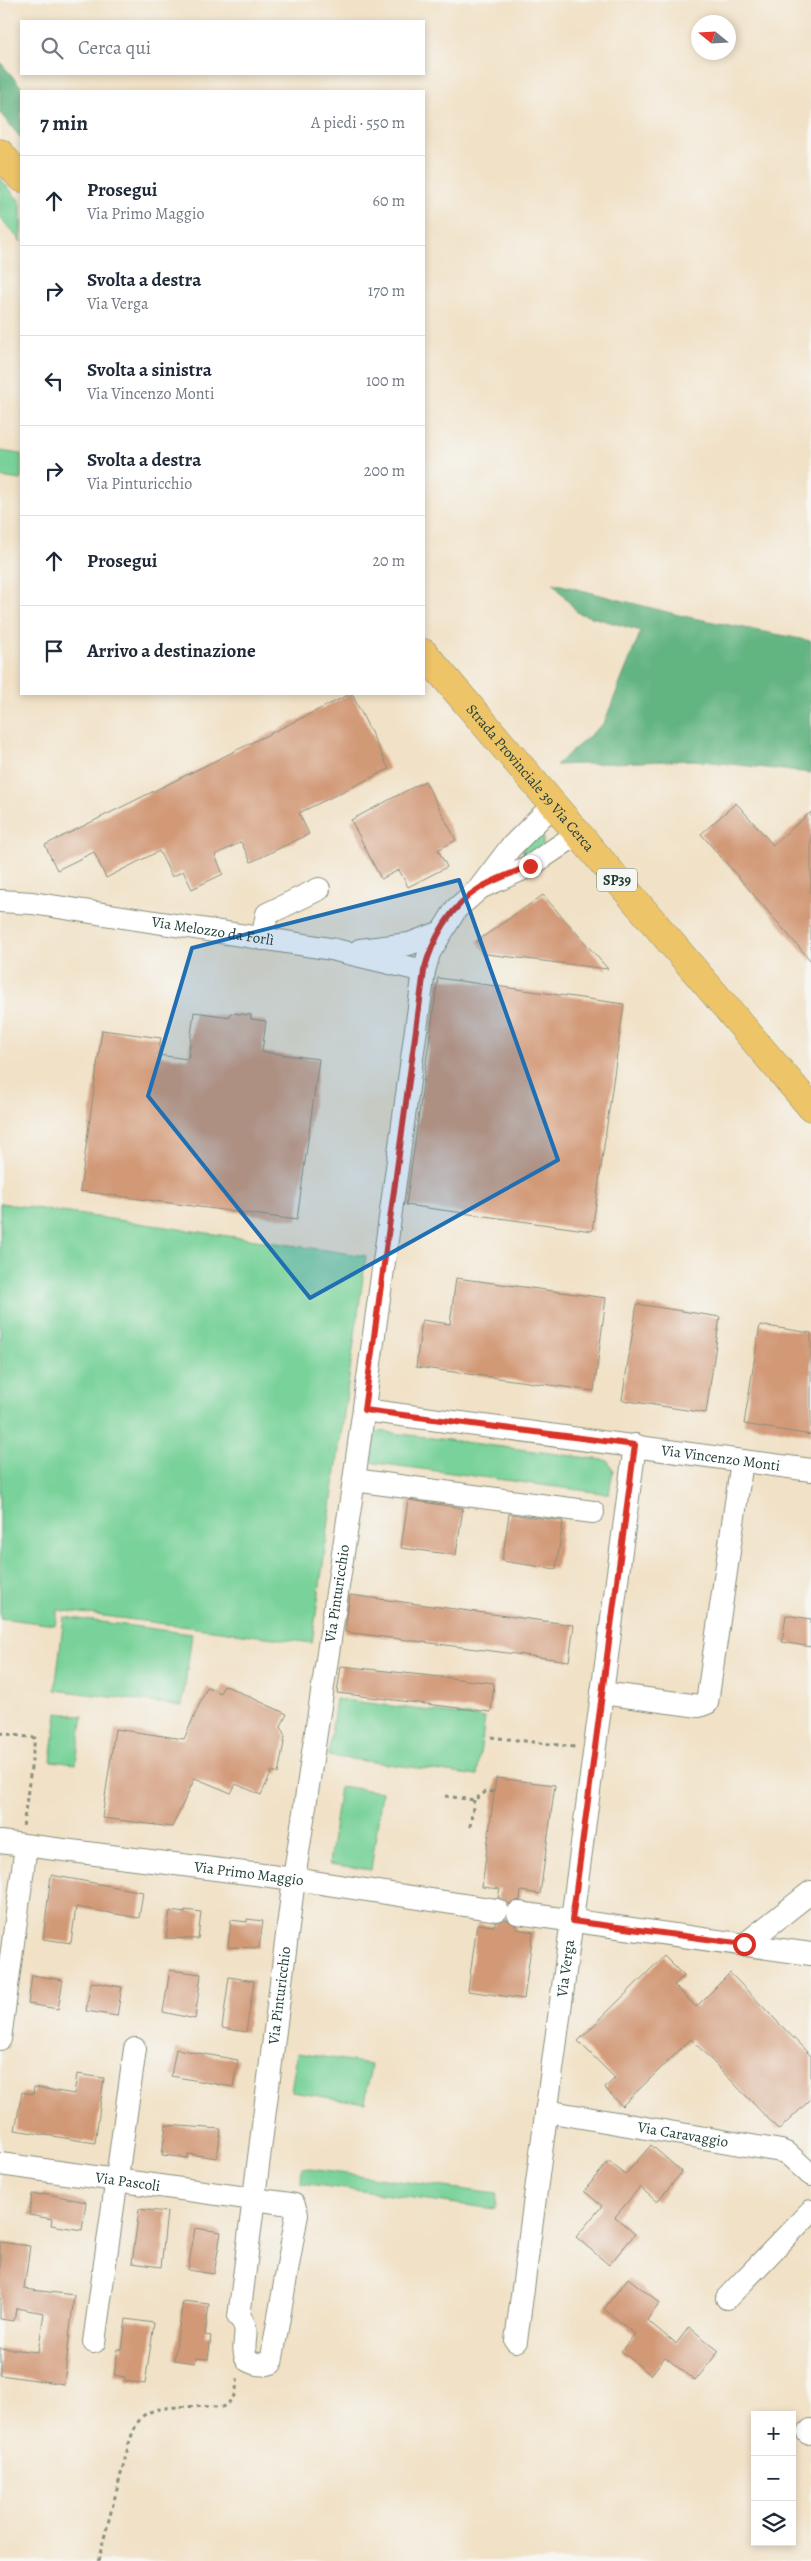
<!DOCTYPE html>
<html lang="it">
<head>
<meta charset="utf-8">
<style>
  :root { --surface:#fff; --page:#f6f6f7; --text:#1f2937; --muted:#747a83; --line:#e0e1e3 }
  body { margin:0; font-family:Alegreya,serif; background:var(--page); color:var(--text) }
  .controls { position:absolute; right:15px; bottom:15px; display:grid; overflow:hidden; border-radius:0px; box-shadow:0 2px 8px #0003 }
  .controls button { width:45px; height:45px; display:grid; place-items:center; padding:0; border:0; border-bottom:1px solid var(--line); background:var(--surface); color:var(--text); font:25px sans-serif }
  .compass { position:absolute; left:691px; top:15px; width:45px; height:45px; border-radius:50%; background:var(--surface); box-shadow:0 2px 8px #0003; rotate:288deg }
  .stop { position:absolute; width:15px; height:15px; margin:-11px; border:4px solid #d93025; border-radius:50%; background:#fff }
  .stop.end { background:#d93025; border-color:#fff; box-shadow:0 1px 5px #0008 }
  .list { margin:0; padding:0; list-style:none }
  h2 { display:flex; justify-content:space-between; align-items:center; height:65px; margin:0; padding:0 20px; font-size:21px }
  h2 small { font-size:16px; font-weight:400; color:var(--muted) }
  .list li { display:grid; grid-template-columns:32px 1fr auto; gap:15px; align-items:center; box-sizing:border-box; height:90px; padding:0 20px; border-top:1px solid var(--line) }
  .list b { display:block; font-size:19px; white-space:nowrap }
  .list p { margin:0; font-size:16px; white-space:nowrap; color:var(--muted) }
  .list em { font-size:16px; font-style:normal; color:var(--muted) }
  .icon { flex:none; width:28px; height:28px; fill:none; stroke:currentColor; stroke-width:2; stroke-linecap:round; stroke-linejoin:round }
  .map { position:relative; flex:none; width:811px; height:2561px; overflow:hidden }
  .search { position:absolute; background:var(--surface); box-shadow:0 2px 8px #0003; left:20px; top:20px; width:405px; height:55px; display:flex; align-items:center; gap:12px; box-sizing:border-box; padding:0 18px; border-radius:0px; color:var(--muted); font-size:19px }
  .panel { position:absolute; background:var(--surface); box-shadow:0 2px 8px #0003; left:20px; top:90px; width:405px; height:605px; border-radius:0px }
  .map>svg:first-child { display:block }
  .green { fill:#78d299; stroke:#4c8866 }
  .forest { fill:#62b481; stroke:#40785a }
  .building { fill:#d29977 }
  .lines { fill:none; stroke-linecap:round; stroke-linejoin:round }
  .minor-casing { stroke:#888f7d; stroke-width:24 }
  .major-casing { stroke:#888f7d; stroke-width:29 }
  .path { stroke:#888f7d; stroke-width:3; stroke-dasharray:4 4; stroke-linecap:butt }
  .minor { stroke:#fff; stroke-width:22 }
  .major { stroke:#eec469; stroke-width:28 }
  .route { stroke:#d93025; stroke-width:6 }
  .marked { fill:#1f6fb2; fill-opacity:0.2; stroke:#1f6fb2; stroke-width:4; stroke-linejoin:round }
  .labels { text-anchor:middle; stroke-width:4; stroke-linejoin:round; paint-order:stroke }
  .shield { fill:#f6f6f2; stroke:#60746d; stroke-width:1 }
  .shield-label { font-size:14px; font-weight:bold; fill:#1f3d34 }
  .street-label { font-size:15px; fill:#1f3d34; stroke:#f6f6f2 }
</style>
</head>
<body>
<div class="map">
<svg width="811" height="2561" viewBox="0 0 811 2561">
  <rect width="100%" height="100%" fill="#f6f6f2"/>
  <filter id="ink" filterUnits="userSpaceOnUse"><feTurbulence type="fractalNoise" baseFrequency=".02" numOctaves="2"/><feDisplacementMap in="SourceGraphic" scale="10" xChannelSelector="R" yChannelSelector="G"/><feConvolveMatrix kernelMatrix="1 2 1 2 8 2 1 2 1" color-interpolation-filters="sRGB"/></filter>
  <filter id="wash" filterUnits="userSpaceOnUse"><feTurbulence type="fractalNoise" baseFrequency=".0096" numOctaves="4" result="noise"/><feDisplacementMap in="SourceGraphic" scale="20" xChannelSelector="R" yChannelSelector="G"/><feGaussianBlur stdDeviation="1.12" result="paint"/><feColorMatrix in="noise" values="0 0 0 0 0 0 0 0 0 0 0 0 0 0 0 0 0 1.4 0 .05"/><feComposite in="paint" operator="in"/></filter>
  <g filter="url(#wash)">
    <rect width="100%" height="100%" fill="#f1e1c6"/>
    <!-- green -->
    <path class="green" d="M0,178L21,203V242L0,217Z
      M0,451L21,454V480L0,477Z
      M538,832L543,834V846L529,855L523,852L522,848Z
      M0,1203L366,1256L312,1643L58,1610L55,1625L0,1618Z
      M378,1431L604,1460L608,1461L613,1470L609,1494L369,1462L372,1438Z
      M64,1617L192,1634L182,1706L55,1690Z
      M336,1699L485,1718L477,1776L328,1756Z
      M57,1713L83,1716L76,1764L51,1761Z
      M340,1786L382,1792L371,1870L329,1864Z
      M297,2053L371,2064L365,2103L291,2092Z
      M302,2168L497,2194L495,2209L301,2183Z"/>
    <!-- forest -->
    <path class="forest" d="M0,62L25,91H21V138L0,113Z
      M553,583L683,616L811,641V773L694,760L556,765L604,723L641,631L578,613Z"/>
    <g id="blocks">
      <!-- building -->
      <path class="building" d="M350,694H352L389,769L299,813L309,834L251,862L241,842L215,855L223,874L192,889L183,871L172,877L159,851L106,878L94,852L57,870L45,845Z
        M425,781L456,840L438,850L447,867L408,887L399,870L381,879L351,820Z
        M736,803L773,845L811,812V961L701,834Z
        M543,895L608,969L486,954L477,941Z
        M438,978L624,1004L592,1231L406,1205Z
        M194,1012L230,1017V1013L251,1015V1019L266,1021L262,1052L319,1059L297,1220L80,1191L102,1030L161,1038L158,1055L188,1059Z
        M456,1278L606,1298L594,1391L416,1367L422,1320L450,1324Z
        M637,1304L720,1317L706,1413L622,1400Z
        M760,1325L811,1333V1435L744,1424Z
        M408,1500L463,1508L456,1555L401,1548Z
        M509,1514L563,1521L556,1569L502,1561Z
        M350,1595L574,1625L569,1661L345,1632Z
        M786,1615L811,1619V1647L782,1642Z
        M341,1666L494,1683L491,1712L337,1693Z
        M224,1685L287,1714L281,1726L285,1737L278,1774L272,1771L261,1795L236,1784L231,1793L195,1778L172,1827L102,1818L115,1729L184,1739L207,1687L220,1693Z
        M496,1778L555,1785L540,1894L521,1891L520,1900L509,1904L498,1897L500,1889L482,1887Z
        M51,1875L143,1892L139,1918L76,1907L71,1943L43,1939Z
        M185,1910L201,1912L198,1939L166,1938L170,1911L185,1913Z
        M247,1919L263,1921L259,1948L228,1947L231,1920L247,1922Z
        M506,1919L516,1926V1929L533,1932L524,1999L468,1991L477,1924L494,1926L495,1923Z
        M664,1956L684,1976L674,1985L696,2007L730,1973L811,2056V2099L779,2130L691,2039L622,2106L605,2088L615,2078L578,2041Z
        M170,1970L201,1974L195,2019L163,2012Z
        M32,1975L63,1980L58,2009L28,2004Z
        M229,1977L254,1981L246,2032L222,2028Z
        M91,1982L122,1987L117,2016L86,2011Z
        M176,2049L238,2060L233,2087L171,2076Z
        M77,2074L104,2078L95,2143L15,2130L22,2092L33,2094L34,2087L74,2094Z
        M166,2125L221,2129L217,2158L188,2154V2158L162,2155Z
        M651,2145L682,2172L657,2202L640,2187L615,2217L635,2234L609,2265L576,2237L602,2206L584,2191L609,2161L625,2175Z
        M43,2193L86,2202L82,2230L51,2225L52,2219L29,2215L32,2194L43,2195Z
        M139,2209L167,2212L161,2267L132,2263Z
        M195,2228L221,2232L214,2274L188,2270Z
        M0,2242L30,2246L24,2289L74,2295L64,2384L0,2375V2348L38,2352L44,2313L16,2308L14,2321L0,2319Z
        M628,2278L660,2303L647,2320L676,2344L689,2327L719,2351L695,2381L665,2357L651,2375L621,2351L635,2334L604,2309Z
        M183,2301L209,2304L205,2335L211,2336L208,2359L196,2358L195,2363L174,2360Z
        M126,2319L154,2323L145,2384L125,2381V2377L114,2375L118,2349L122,2350Z"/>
    </g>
  </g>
  <g filter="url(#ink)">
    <use href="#blocks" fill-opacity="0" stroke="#888f7d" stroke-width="1"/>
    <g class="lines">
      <defs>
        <g id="minor">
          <path d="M482,887L530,866L577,834"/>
          <path id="s1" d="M0,901L32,903L331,949L424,971"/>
          <path d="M262,939L267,914L319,889"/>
          <path d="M360,950L409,944L439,933"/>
          <path id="s2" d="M364,1410L811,1470"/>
          <path d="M354,1480L593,1512"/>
          <path d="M602,1693L699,1706L707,1703L742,1461"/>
          <path id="s3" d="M0,1842L294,1879L497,1910"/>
          <path d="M518,1913L811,1954"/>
          <path d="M744,1945L811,1892"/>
          <path d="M0,2039L26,1846"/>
          <path id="s4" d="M546,2111L781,2151L788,2154L811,2175"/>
          <path id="s5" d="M0,2164C97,2177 193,2191 290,2204L294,2205L297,2214L271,2363C263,2366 254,2364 247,2360C239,2344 253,2330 239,2317L294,1879L354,1480L424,971L429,953L456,909L479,889L510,848L553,805"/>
          <path d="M727,2298L811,2211"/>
          <path id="s6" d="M516,2341L635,1445"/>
          <path d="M94,2342L135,2049"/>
          <path d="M808,2433L811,2430"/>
        </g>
        <g id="major">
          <path d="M0,153L21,178"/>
          <path id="s7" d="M424,653L811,1107"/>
        </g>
      </defs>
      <!-- minor casing -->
      <use href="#minor" class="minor-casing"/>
      <!-- major casing -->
      <use href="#major" class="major-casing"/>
      <!-- path -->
      <path class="path" d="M0,1733L35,1738L23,1827
        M491,1737L575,1747
        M445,1796L474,1800L487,1791L494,1792
        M470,1827L474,1800
        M98,2561L130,2440C133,2432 136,2423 142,2417C155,2403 203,2407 222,2407C236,2400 236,2390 238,2376"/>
      <!-- minor -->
      <use href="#minor" class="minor"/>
      <!-- major -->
      <use href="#major" class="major"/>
    </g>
  </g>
  <g class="lines" filter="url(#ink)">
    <!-- route -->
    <path class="route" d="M530,866C513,873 495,879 480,888C451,905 432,940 424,971L364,1410L635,1445L572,1921L744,1944"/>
  </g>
  <!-- marked area -->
  <path class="marked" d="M459,880L558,1160L310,1298L148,1096L192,948Z"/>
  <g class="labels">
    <!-- shield labels -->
    <rect class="shield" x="597" y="868.5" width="40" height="23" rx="4"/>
    <g class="shield-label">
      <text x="617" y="885">SP39</text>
    </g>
    <!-- street labels -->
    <g class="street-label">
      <text dy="5" stroke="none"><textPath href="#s7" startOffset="164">Strada Provinciale 39 Via Cerca</textPath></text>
      <text dy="5" stroke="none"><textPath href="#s1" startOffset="215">Via Melozzo da Forlì</textPath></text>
      <text dy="5" stroke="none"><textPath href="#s2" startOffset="360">Via Vincenzo Monti</textPath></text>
      <text dy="5" stroke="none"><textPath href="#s5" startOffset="1258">Via Pinturicchio</textPath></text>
      <text dy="5" stroke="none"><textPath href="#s3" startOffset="251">Via Primo Maggio</textPath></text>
      <text dy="5" stroke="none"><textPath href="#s6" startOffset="376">Via Verga</textPath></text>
      <text dy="5" stroke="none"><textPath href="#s5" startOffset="852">Via Pinturicchio</textPath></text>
      <text dy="5" stroke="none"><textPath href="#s4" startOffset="139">Via Caravaggio</textPath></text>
      <text dy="5" stroke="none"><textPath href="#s5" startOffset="129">Via Pascoli</textPath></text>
    </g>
  </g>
</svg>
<div class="controls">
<button>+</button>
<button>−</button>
<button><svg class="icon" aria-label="layers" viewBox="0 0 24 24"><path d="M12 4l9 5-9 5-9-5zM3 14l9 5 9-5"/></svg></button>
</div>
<svg class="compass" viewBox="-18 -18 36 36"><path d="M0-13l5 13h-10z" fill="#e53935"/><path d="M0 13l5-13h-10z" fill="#747a83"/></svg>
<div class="stop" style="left:744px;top:1944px"></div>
<div class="stop end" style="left:530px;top:866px"></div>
<div class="search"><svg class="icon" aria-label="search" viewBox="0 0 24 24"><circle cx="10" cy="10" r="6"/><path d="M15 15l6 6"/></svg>Cerca qui</div>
<section class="panel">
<h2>7 min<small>A piedi · 550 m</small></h2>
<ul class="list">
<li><svg class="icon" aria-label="ahead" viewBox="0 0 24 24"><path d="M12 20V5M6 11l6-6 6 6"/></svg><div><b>Prosegui</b><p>Via Primo Maggio</p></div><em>60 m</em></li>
<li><svg class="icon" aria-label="right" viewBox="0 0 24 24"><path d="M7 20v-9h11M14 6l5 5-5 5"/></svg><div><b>Svolta a destra</b><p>Via Verga</p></div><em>170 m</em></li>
<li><svg class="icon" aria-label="left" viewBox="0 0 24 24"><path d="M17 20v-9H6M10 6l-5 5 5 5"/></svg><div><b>Svolta a sinistra</b><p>Via Vincenzo Monti</p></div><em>100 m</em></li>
<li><svg class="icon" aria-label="right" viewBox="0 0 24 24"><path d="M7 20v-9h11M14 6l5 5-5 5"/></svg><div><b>Svolta a destra</b><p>Via Pinturicchio</p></div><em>200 m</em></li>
<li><svg class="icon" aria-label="ahead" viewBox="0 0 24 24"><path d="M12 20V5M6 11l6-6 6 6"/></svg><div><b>Prosegui</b></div><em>20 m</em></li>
<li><svg class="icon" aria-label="arrive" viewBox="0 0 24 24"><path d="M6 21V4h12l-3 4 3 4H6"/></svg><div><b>Arrivo a destinazione</b></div></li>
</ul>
</section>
</div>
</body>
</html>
